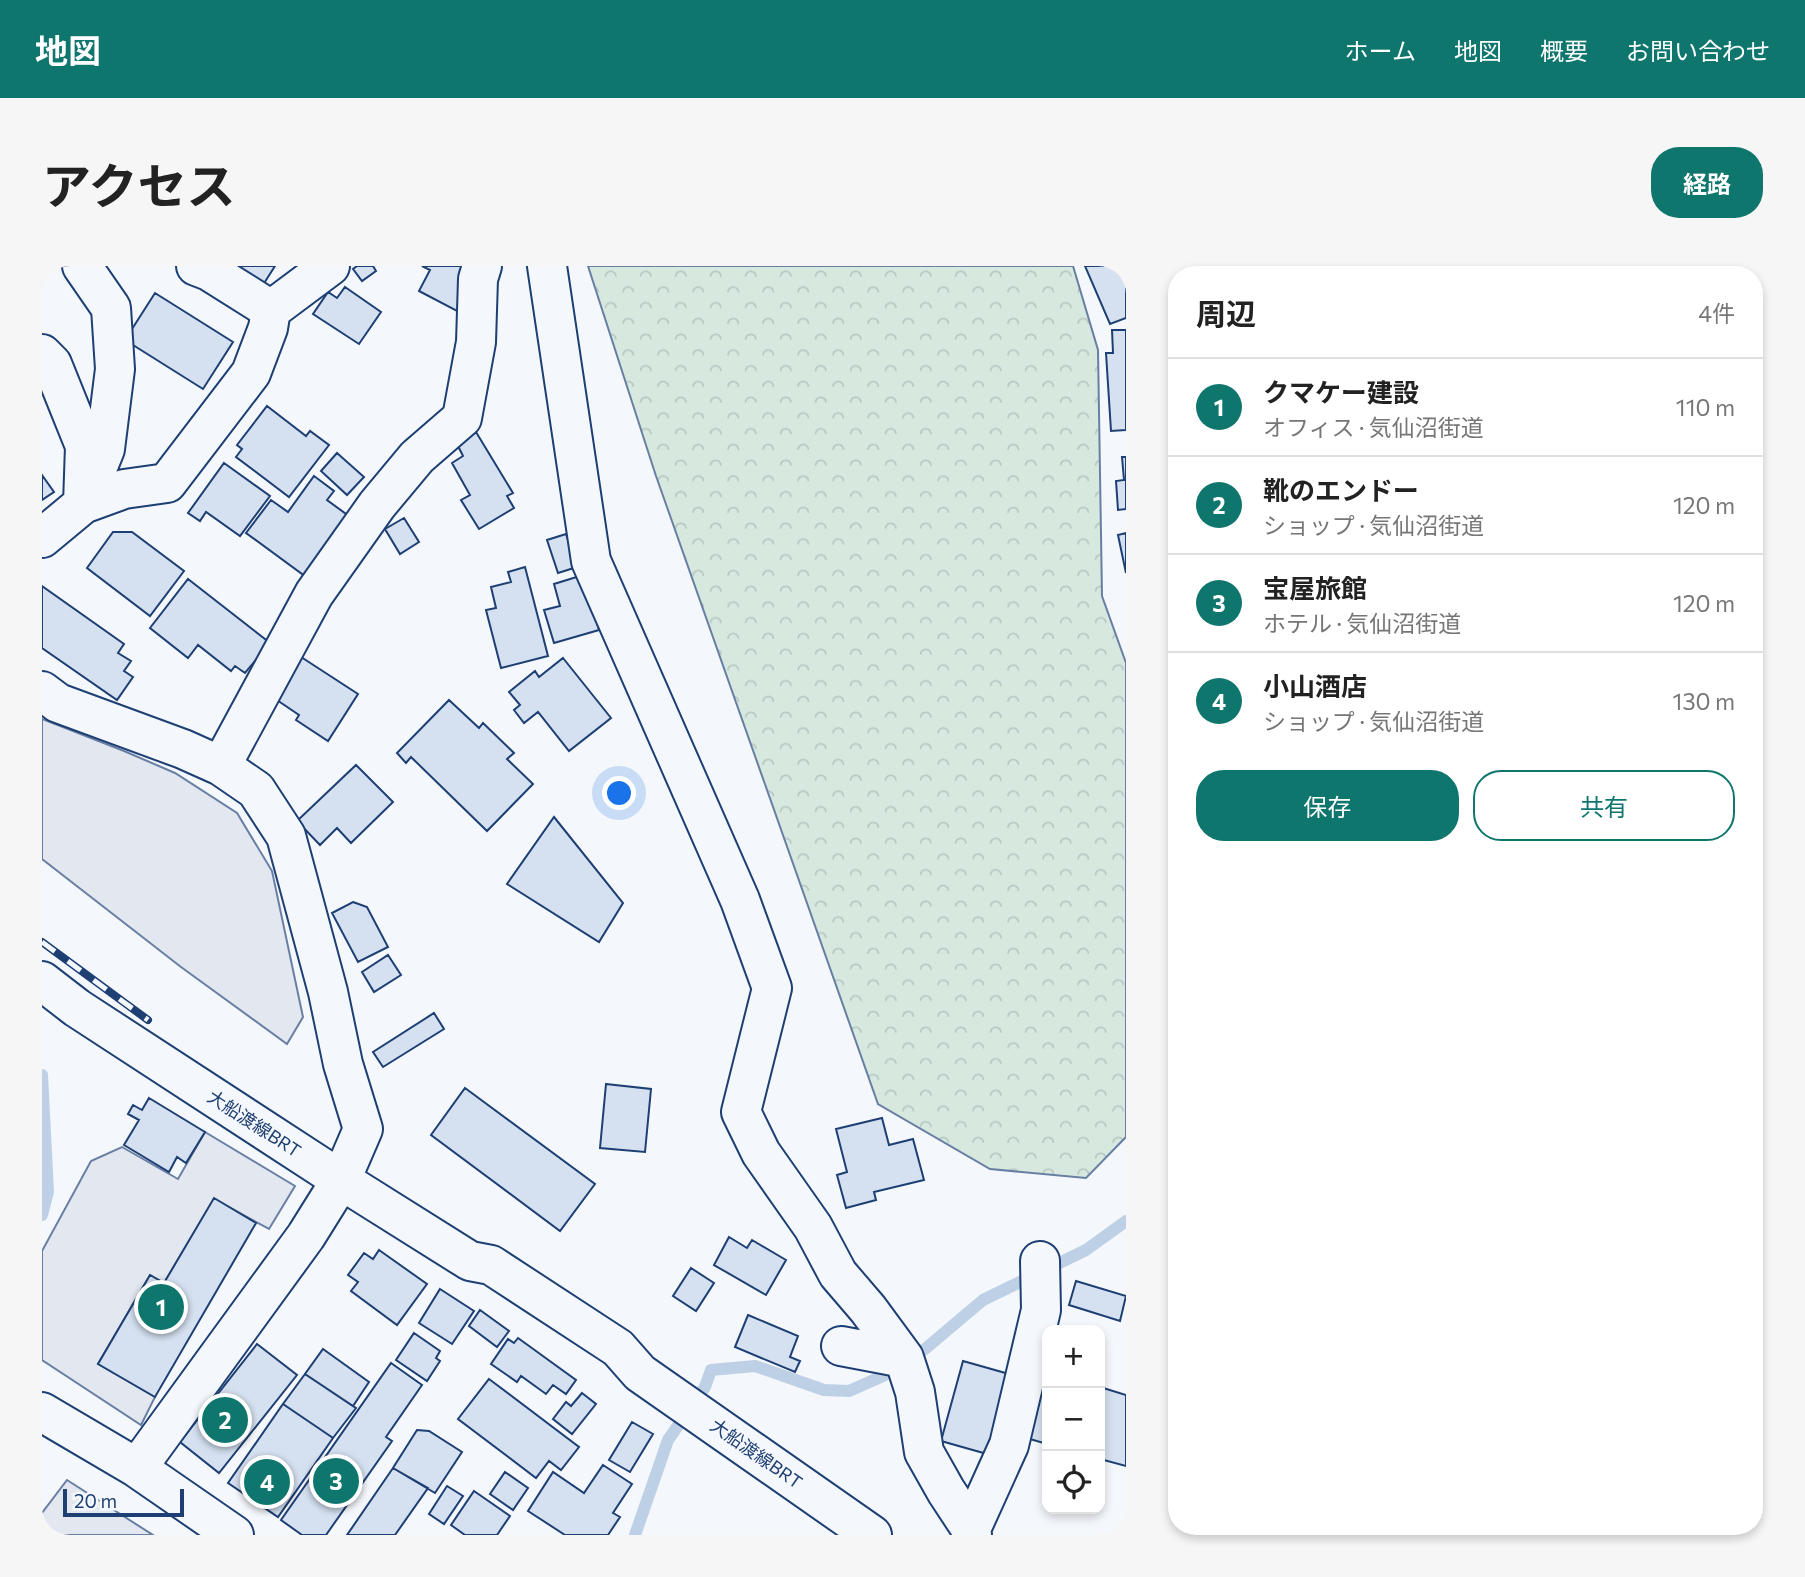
<!DOCTYPE html>
<html lang="ja">
<head>
<meta charset="utf-8">
<style>
  :root { --surface:#fff; --page:#f6f6f6; --text:#222; --muted:#767676; --line:#e0e0e0; --accent:#0f766e }
  body { margin:0; font-family:Commissioner,"Noto Sans JP",sans-serif; background:var(--page); color:var(--text) }
  .controls { position:absolute; right:21px; bottom:21px; display:grid; overflow:hidden; border-radius:14px; box-shadow:0 4px 10px #0003 }
  .controls button { width:63px; height:63px; display:grid; place-items:center; padding:0; border:0; border-bottom:2px solid var(--line); background:var(--surface); color:var(--text); font:35px sans-serif }
  .scale { position:absolute; left:21px; bottom:18px; width:121px; box-sizing:border-box; padding-left:7px; border:4px solid #1d3f73; border-top:0; font-size:19px; line-height:24px; white-space:nowrap; color:#1d3f73; -webkit-text-stroke:5px #f4f7fb; paint-order:stroke }
  .you { position:absolute; left:578px; top:528px; width:24px; height:24px; margin:-18px; border:5px solid #fff; border-radius:50%; background:#1a73e8; box-shadow:0 0 0 10px #1a73e833 }
  .badge { display:grid; place-items:center; width:46px; height:46px; border-radius:50%; background:var(--accent); color:#fff; font-size:23px; font-weight:700 }
  .pin { position:absolute; translate:-50% -50%; border:4px solid #fff; box-shadow:0 2px 7px #0006 }
  .list { margin:0; padding:0; list-style:none }
  h2 { display:flex; justify-content:space-between; align-items:center; height:91px; margin:0; padding:0 28px; font-size:30px }
  h2 small { font-size:23px; font-weight:400; color:var(--muted) }
  .list li { display:grid; grid-template-columns:46px 1fr auto; gap:21px; align-items:center; box-sizing:border-box; height:98px; padding:0 28px; border-top:2px solid var(--line) }
  .list b { display:block; font-size:26px; white-space:nowrap }
  .list p { margin:0; font-size:23px; white-space:nowrap; color:var(--muted) }
  .list em { font-size:23px; font-style:normal; color:var(--muted) }
  .actions { display:flex; gap:14px; padding:21px 28px }
  .actions a { flex:1; padding:16px 0; border:2px solid var(--accent); border-radius:28px; text-align:center; font-size:24px; color:var(--accent) }
  .actions .main { background:var(--accent); color:#fff }
  .icon { flex:none; width:38px; height:38px; fill:none; stroke:currentColor; stroke-width:2; stroke-linecap:round; stroke-linejoin:round }
  .map { position:relative; flex:none; width:1084px; height:1269px; overflow:hidden; border-radius:28px }
  header { display:flex; align-items:center; gap:42px; box-sizing:border-box; height:98px; padding:0 35px; background:var(--accent); color:#fff }
  header strong { font-size:33px }
  nav { display:flex; gap:38px; margin-inline-start:auto; font-size:24px }
  .intro { display:flex; align-items:center; justify-content:space-between; box-sizing:border-box; height:168px; padding:0 42px }
  h1 { margin:0; font-size:49px }
  .button { padding:18px 32px; border-radius:28px; background:var(--accent); color:#fff; font-size:24px; font-weight:700 }
  main { display:flex; gap:42px; padding:0 42px }
  aside { flex:1; background:var(--surface); border-radius:28px; box-shadow:0 4px 10px #0003 }
  .map>svg:first-child { display:block }
  .forest { fill:url(#forest-crowns); stroke:#687fa3; stroke-width:2 }
  .parking { fill:#e3e8f0; stroke:#687fa3; stroke-width:2 }
  .lines { fill:none; stroke-linecap:round; stroke-linejoin:round }
  .stream { stroke:#bed0e5; stroke-width:12 }
  .building { fill:#d5e0f0; stroke:#1d3f73; stroke-width:2 }
  .minor-casing { stroke:#1d3f73; stroke-width:42 }
  .minor { stroke:#f4f7fb; stroke-width:38 }
  .rail-casing { stroke:#1d3f73; stroke-width:8 }
  .rail { stroke:#f4f7fb; stroke-width:5; stroke-dasharray:16; stroke-linecap:butt }
  .labels { text-anchor:middle; stroke-width:5; stroke-linejoin:round; paint-order:stroke }
  .street-label { font-size:18px; fill:#1d3f73; stroke:#f4f7fb }
</style>
</head>
<body>
<header>
<strong>地図</strong>
<nav><a>ホーム</a><a>地図</a><a>概要</a><a>お問い合わせ</a></nav>
</header>
<div class="intro"><h1>アクセス</h1><a class="button">経路</a></div>
<main>
<div class="map">
<svg width="1084" height="1269" viewBox="0 0 1084 1269">
  <defs>
    <pattern id="forest-crowns" width="20" height="18" patternUnits="userSpaceOnUse" patternTransform="scale(1.75)"><rect width="20" height="18" fill="#d7e8df"/><path d="M2 6a3 3 0 1 1 6 0M12 15a3 3 0 1 1 6 0" fill="none" stroke="#b8c8c3"/></pattern>
  </defs>
  <rect width="100%" height="100%" fill="#f4f7fb"/>
  <!-- forest -->
  <path class="forest" d="M546,0H1031L1056,84L1060,330L1084,397V871L1044,912L948,903L836,838L614,210Z"/>
  <!-- parking -->
  <path class="parking" d="M0,453L82,485L133,507L195,547L230,605L261,751L245,778L139,701L0,593Z
    M163,866L253,920L227,963L172,933L122,1017L108,1009L56,1098L113,1131L99,1159L0,1094V985L49,895L80,881L136,913Z
    M25,1214L111,1269H0V1247Z"/>
  <g class="lines">
    <!-- stream -->
    <path class="stream" d="M0,809L6,926L0,949
      M593,1269L626,1174L663,1121L669,1104L713,1100L782,1124L807,1125L841,1110L883,1083L941,1034L1044,984L1084,955"/>
  </g>
  <!-- building -->
  <path class="building" d="M196,0H233L221,19L194,3Z
    M315,0H331L334,5L320,15L311,3Z
    M380,0H427L434,8L415,45L377,25L388,4Z
    M1043,0H1082L1084,5V52L1068,58Z
    M303,21L339,46L317,78L271,48L286,26L295,32Z
    M113,27L191,76L161,123L83,74Z
    M1070,64H1084V164L1069,165L1064,87H1071Z
    M225,140L264,170L268,165L287,179L247,231L194,191L200,183L195,179Z
    M434,166L471,227L465,230L472,242L437,263L419,234L428,229L410,197L421,190L415,178Z
    M295,187L322,211L305,229L279,205Z
    M1080,191H1084V243L1076,244L1074,215L1082,214Z
    M182,197L228,230L198,270L164,246L158,255L146,247Z
    M0,209L12,226L0,234Z
    M272,210L292,225L285,234L315,256L271,316L204,267L229,234L246,246Z
    M362,252L377,276L358,288L343,263Z
    M71,266H90L142,305L108,350L45,302Z
    M1084,267V307L1076,269Z
    M524,268L535,301L516,307L505,274Z
    M483,301L506,390L459,402L444,344L454,342L449,321L469,316L466,306Z
    M541,309L557,364L512,377L502,344L518,340L512,318Z
    M146,313L228,377L203,407L193,400L189,405L156,379L146,392L108,362Z
    M0,320L82,378L76,387L89,395L82,405L91,411L75,434L0,382Z
    M256,389L316,428L286,475L254,454L257,449L229,430Z
    M521,392L569,452L527,485L496,446L482,457L472,444L478,439L467,426L493,405L497,411Z
    M407,434L437,462L441,457L472,487L465,493L491,518L445,565L369,491L364,497L355,487Z
    M314,499L351,536L309,577L295,562L278,579L255,555Z
    M512,551L581,637L557,676L465,618Z
    M311,636L325,641L346,681L316,696L290,647Z
    M346,689L359,709L332,726L320,706Z
    M392,747L402,763L341,801L331,786Z
    M564,818L609,823L603,886L558,882Z
    M423,822L553,918L518,965L389,869Z
    M107,832L163,866L144,897L135,891L127,906L82,879L97,854L86,848L91,839L100,844Z
    M840,852L847,879L871,873L882,914L832,926L834,934L804,942L795,909L805,906L794,863Z
    M172,932L214,957L113,1131L56,1098L108,1009L122,1017Z
    M687,971L705,982L710,974L744,994L724,1029L672,999Z
    M337,984L385,1018L355,1059L309,1025L316,1016L306,1009L322,987L331,993Z
    M649,1002L672,1017L654,1045L631,1030Z
    M1034,1015L1084,1030L1078,1055L1027,1039Z
    M398,1023L432,1045L410,1078L377,1057Z
    M438,1044L467,1065L455,1081L427,1060Z
    M706,1049L756,1070L748,1091L758,1095L753,1106L693,1081Z
    M372,1067L398,1085L394,1092L398,1095L385,1115L354,1094Z
    M476,1072L534,1114L524,1128L511,1119L504,1128L479,1110L475,1116L449,1098L466,1073L472,1077Z
    M215,1078L255,1109L177,1207L138,1176Z
    M281,1083L327,1116L311,1140L263,1108Z
    M921,1095L974,1110L945,1188L899,1175Z
    M349,1097L380,1119L344,1171L350,1175L284,1269H260L239,1254Z
    M1001,1107L1005,1108V1178L981,1171Z
    M263,1108L314,1142L291,1172L241,1138Z
    M447,1113L537,1181L519,1204L507,1195L494,1212L416,1153Z
    M1058,1121L1084,1129V1200L1058,1193Z
    M540,1127L554,1138L530,1168L511,1153L524,1136L529,1140Z
    M241,1138L291,1172L236,1251L186,1217Z
    M590,1156L611,1168L588,1206L567,1194Z
    M375,1164L387,1165L420,1186L393,1227L351,1202Z
    M561,1199L590,1218L571,1247L578,1251L566,1269H523L486,1245L511,1206L542,1227Z
    M351,1202L386,1222L353,1269H305Z
    M463,1206L486,1222L471,1244L448,1228Z
    M405,1220L421,1230L402,1258L387,1248Z
    M432,1225L468,1250L455,1269H423L409,1259Z"/>
  <g class="lines">
    <defs>
      <path id="minor" d="M40,0L69,42L73,103L63,183L41,238
        M505,0L549,295L698,634L730,722L699,846L719,887L771,961L796,1008L826,1043L862,1092L873,1126L882,1186L904,1225L929,1263L930,1269
        M229,44L288,0
        M0,88L10,98L43,180L41,238L0,272
        M41,238L82,223L125,217L209,107L226,62L229,44L167,5L154,0
        M0,425L16,437L141,483L179,500L214,524L244,570L286,726L301,798L321,863L299,914L264,970L95,1202
        M179,500L272,328L335,239L375,191L420,152L434,76L436,13L440,0
        M0,715L35,742L299,914L428,995L449,999L576,1082L598,1107L830,1269
        M799,1080L862,1092
        M0,1146L95,1202L192,1269
        M929,1263L967,1179L999,1044L998,995"/>
    </defs>
    <!-- minor casing -->
    <use href="#minor" class="minor-casing"/>
    <!-- minor -->
    <use href="#minor" class="minor"/>
    <defs>
      <path id="rail" d="M0,676L106,754"/>
    </defs>
    <!-- rail casing -->
    <use href="#rail" class="rail-casing"/>
    <!-- rail -->
    <use href="#rail" class="rail"/>
  </g>
  <g class="labels">
    <!-- street labels -->
    <g class="street-label">
      <text transform="translate(212 858) rotate(33)" y="6">大船渡線BRT</text>
      <text transform="translate(714 1188) rotate(35)" y="6">大船渡線BRT</text>
    </g>
  </g>
</svg>
<div class="controls">
<button>+</button>
<button>−</button>
<button><svg class="icon" aria-label="locate" viewBox="0 0 24 24"><circle cx="12" cy="12" r="6"/><path d="M12 2v4M12 18v4M2 12h4M18 12h4"/></svg></button>
</div>
<div class="scale">20 m</div>
<div class="you"></div>
<div class="pin badge" style="left:119px;top:1041px">1</div>
<div class="pin badge" style="left:183px;top:1154px">2</div>
<div class="pin badge" style="left:294px;top:1215px">3</div>
<div class="pin badge" style="left:225px;top:1216px">4</div>
</div>
<aside>
<h2>周辺<small>4件</small></h2>
<ul class="list">
<li><span class="badge">1</span><div><b>クマケー建設</b><p>オフィス · 気仙沼街道</p></div><em>110 m</em></li>
<li><span class="badge">2</span><div><b>靴のエンドー</b><p>ショップ · 気仙沼街道</p></div><em>120 m</em></li>
<li><span class="badge">3</span><div><b>宝屋旅館</b><p>ホテル · 気仙沼街道</p></div><em>120 m</em></li>
<li><span class="badge">4</span><div><b>小山酒店</b><p>ショップ · 気仙沼街道</p></div><em>130 m</em></li>
</ul>
<div class="actions"><a class="main">保存</a><a>共有</a></div>
</aside>
</main>
</body>
</html>
